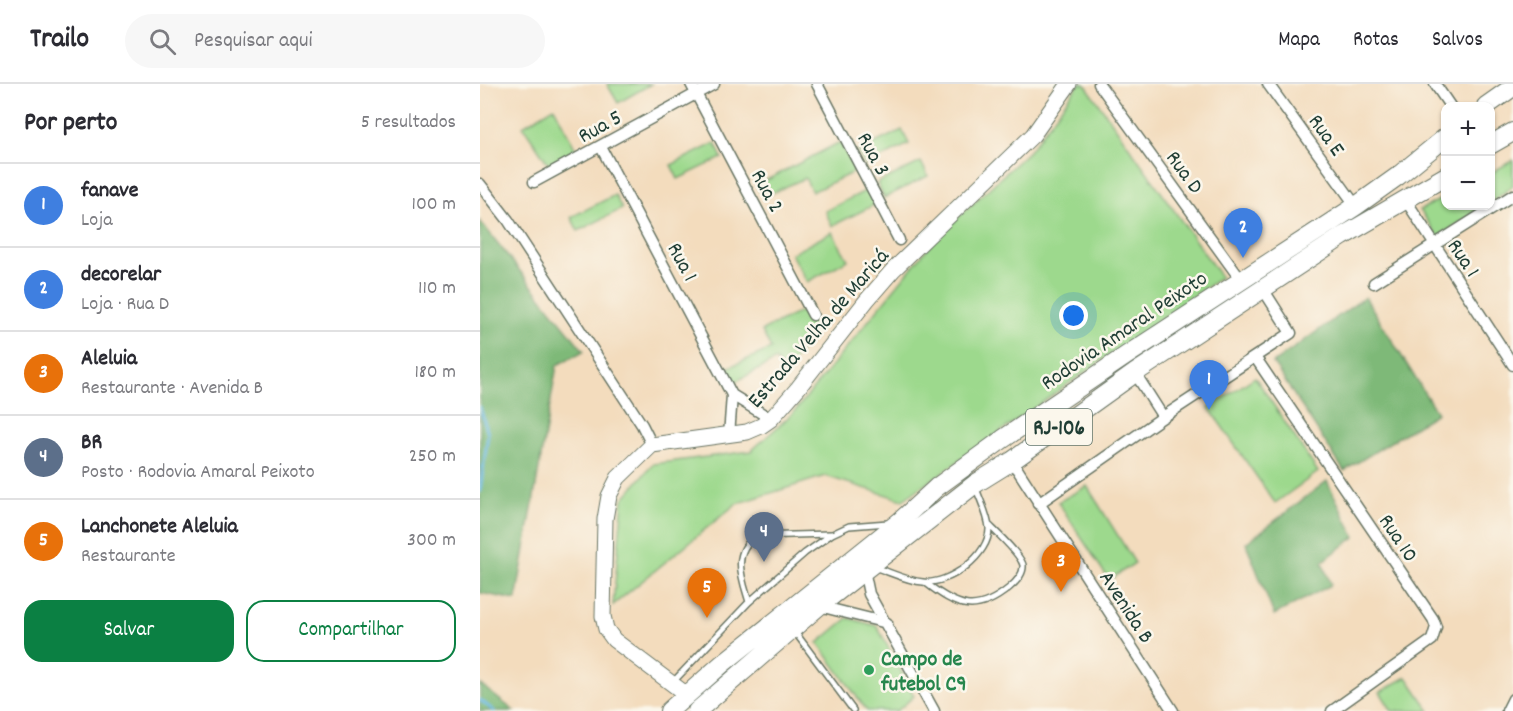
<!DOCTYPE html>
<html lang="pt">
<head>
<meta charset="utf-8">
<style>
  :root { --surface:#fff; --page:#f7f7f7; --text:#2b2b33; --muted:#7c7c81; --line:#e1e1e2; --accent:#0b8043 }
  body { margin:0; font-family:Dekko,sans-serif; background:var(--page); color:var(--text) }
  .controls { position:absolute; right:18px; top:18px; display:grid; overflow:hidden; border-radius:12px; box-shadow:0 2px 4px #0004 }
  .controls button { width:54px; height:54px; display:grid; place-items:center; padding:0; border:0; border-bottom:2px solid var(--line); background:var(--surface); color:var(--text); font:30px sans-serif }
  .you { position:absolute; left:594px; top:232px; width:21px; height:21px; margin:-15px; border:4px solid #fff; border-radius:50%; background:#1a73e8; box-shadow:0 0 0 9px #1a73e833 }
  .badge { display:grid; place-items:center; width:39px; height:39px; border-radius:50%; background:var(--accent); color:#fff; font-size:20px; font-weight:700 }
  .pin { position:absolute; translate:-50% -50px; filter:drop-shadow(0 2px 3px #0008) }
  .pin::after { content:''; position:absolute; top:32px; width:21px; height:18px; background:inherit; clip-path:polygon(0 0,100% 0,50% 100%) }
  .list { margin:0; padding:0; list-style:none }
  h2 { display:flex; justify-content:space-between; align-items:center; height:78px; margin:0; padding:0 24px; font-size:26px }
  h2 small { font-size:20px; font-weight:400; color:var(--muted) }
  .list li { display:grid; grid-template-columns:39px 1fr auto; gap:18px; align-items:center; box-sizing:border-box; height:84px; padding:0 24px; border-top:2px solid var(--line) }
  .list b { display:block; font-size:22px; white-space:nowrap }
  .list p { margin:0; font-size:20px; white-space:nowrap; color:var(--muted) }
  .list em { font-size:20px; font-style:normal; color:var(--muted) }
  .actions { display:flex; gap:12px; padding:18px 24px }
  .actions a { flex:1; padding:14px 0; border:2px solid var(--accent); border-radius:18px; text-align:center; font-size:21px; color:var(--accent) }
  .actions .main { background:var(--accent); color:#fff }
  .icon { flex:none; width:33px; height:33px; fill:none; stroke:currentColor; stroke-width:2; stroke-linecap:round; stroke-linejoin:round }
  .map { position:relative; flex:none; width:1033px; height:627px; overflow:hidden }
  header { display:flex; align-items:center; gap:36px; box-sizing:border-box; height:84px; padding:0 30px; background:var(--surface); border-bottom:2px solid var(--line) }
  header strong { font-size:28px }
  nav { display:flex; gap:33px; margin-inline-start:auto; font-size:21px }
  .search { width:420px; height:54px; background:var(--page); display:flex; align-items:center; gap:15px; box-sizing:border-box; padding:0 21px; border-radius:33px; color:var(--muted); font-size:22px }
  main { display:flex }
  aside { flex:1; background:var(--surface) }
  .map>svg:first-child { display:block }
  .green { fill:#9dd98d; stroke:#5e8b60; stroke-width:1.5 }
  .forest { fill:#7eb978; stroke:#4e7b56; stroke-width:1.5 }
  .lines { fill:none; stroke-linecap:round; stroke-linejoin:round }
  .stream { stroke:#66b8e2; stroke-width:3 }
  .lane-casing { stroke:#697564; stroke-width:8 }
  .street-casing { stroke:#697564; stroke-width:13 }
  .secondary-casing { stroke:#697564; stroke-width:17 }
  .highway-casing { stroke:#697564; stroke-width:20 }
  .lane { stroke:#fff; stroke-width:5 }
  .street { stroke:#fff; stroke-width:10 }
  .secondary { stroke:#fff; stroke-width:15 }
  .highway { stroke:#fff; stroke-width:18 }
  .leisure-dot { fill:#2e9e5b; stroke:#fbf7ec; stroke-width:2 }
  .labels { text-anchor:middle; stroke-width:5; stroke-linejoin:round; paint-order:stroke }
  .shield { fill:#fbf7ec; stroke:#61756b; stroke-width:1.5 }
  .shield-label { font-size:21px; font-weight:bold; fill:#1f3d34 }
  .street-label { font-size:22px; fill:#1f3d34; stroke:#fbf7ec }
  .leisure-label { font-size:22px; font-weight:bold; fill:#27864d; stroke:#fbf7ec; text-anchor:start }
</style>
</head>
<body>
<header>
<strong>Trailo</strong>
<div class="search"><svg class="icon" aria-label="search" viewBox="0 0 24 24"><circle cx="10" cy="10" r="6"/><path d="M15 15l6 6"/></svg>Pesquisar aqui</div>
<nav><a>Mapa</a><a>Rotas</a><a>Salvos</a></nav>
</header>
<main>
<aside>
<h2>Por perto<small>5 resultados</small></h2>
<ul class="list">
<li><span class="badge" style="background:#3f7fe0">1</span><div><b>fanave</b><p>Loja</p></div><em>100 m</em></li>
<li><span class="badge" style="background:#3f7fe0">2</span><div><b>decorelar</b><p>Loja · Rua D</p></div><em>110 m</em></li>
<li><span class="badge" style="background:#e8710a">3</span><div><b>Aleluia</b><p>Restaurante · Avenida B</p></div><em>180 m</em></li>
<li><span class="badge" style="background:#5c6f8a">4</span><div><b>BR</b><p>Posto · Rodovia Amaral Peixoto</p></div><em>250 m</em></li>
<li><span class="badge" style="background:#e8710a">5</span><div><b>Lanchonete Aleluia</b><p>Restaurante</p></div><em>300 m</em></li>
</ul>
<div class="actions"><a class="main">Salvar</a><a>Compartilhar</a></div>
</aside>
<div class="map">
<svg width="1033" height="627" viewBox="0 0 1033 627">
  <rect width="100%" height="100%" fill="#fbf7ec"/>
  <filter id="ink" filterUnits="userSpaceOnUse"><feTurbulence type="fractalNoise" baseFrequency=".0167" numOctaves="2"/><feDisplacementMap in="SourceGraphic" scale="12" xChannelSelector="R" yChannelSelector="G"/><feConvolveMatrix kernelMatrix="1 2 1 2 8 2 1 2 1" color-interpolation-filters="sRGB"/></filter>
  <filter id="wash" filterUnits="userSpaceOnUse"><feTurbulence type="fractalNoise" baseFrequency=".008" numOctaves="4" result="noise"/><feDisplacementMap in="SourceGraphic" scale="24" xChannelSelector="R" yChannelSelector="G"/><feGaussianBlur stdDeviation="1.35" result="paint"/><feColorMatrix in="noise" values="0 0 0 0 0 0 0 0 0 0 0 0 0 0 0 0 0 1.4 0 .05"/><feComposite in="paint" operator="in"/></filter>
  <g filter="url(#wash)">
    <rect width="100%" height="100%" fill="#f3dcbd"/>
    <!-- green -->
    <path class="green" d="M127,0H171L138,19Z
      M599,0H605L741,193L423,416L345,392L256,420L133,521L143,415L173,380L271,367L315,327L455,155L549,67Z
      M74,23L96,66L69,81L43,42Z
      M422,46L429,60L385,82L378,67Z
      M360,58L376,87L332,108L325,94L283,113L277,101Z
      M235,59L242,74L198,95L191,81Z
      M1033,76V102L1011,118V89Z
      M441,78L448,92L404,114L397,99Z
      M389,105L396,120L352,142L345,127Z
      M135,111L142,125L98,147L91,133Z
      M965,113L966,122H1005L958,153L940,126Z
      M352,148L368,176L327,198L311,170Z
      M325,225L337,246L304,289L296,276L255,298L247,284L291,265L282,247Z
      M775,293L838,388L795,419L729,324Z
      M607,402L655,479L629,496L578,418Z
      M368,534L397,542L434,612L417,627H387L338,559Z
      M927,593L950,627H912L900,608Z"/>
    <!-- forest -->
    <path class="forest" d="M0,137L104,267L77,281L36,516L0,509Z
      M885,213L957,329L864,387L793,279Z
      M847,397L875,453L842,478L851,501L794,531L766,459Z
      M0,600L34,627H0Z"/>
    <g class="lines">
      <!-- stream -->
      <path class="stream" d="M0,323L8,350L0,407
        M0,616L14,627"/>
    </g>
  </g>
  <g filter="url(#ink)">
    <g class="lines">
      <defs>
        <path id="lane" d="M394,483C410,488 427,497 443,498C469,501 510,471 509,444C508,431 500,416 496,404
          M446,499C477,523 496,531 529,504C535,499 544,490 543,481C541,471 517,449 509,441
          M269,518C262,494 251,469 276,452L351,450
          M315,548L373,626
          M193,598L269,518L325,469L352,450L369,442L408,439"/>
        <path id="street" d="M211,0L333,231
          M337,0L419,156
          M619,0L761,196
          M788,0L876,122
          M955,0L970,22
          M121,63L252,311
          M54,98L234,0
          M0,100L28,136L162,341L172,361
          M925,115L1033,281
          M894,199L1033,111
          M775,273L953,535L956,543L952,556L852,627
          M655,289L683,333
          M249,352L252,311L291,335
          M532,377L693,627
          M558,420L683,333L811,249L783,205
          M384,486L389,510L454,627
          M339,522L407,539
          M1027,627L1033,615"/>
        <path id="secondary" d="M207,611L134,556L126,545L123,532L125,435L129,412L138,394L172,361L267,348L281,342L291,335L318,304L387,216L413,186L553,51L589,0"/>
        <path id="highway" d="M1006,22L1033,3
          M1010,61L1033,48
          M189,627L242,580L419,438L457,403L523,355L647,271L876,122L918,92L966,53
          M217,627L339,522L495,400L532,377L655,289L863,152L966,92"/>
      </defs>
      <!-- lane casing -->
      <use href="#lane" class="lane-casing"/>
      <!-- street casing -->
      <use href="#street" class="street-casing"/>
      <!-- secondary casing -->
      <use href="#secondary" class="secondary-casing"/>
      <!-- highway casing -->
      <use href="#highway" class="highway-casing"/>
      <!-- lane -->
      <use href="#lane" class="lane"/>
      <!-- street -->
      <use href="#street" class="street"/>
      <!-- secondary -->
      <use href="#secondary" class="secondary"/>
      <!-- highway -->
      <use href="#highway" class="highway"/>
    </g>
  </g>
  <!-- markers -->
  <circle class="leisure-dot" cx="389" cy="586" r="6"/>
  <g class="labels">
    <!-- shield labels -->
    <rect class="shield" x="546" y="325" width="66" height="36" rx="4.5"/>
    <g class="shield-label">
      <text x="579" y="350">RJ-106</text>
    </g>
    <!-- street labels -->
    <g class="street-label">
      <text transform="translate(119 41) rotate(-29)" y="8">Rua 5</text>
      <text transform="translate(848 50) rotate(54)" y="8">Rua E</text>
      <text transform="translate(395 69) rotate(62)" y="8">Rua 3</text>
      <text transform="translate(706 87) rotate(54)" y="8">Rua D</text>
      <text transform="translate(289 106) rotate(62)" y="8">Rua 2</text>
      <text transform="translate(985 173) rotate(57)" y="8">Rua 1</text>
      <text transform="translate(204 177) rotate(62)" y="8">Rua 1</text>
      <text transform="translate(337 243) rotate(-49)" y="8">Estrada Velha de Maricá</text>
      <text transform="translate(643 245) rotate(-34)" y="8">Rodovia Amaral Peixoto</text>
      <text transform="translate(920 453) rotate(56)" y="8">Rua 10</text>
      <text transform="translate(648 522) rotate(57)" y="8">Avenida B</text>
    </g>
    <!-- leisure labels -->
    <g class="leisure-label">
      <text x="401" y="581">Campo de<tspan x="401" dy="25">futebol C9</tspan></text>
    </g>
  </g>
</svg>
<div class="controls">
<button>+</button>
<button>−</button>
</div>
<div class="you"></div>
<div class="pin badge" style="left:729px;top:326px;background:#3f7fe0">1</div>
<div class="pin badge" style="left:763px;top:174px;background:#3f7fe0">2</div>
<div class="pin badge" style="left:581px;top:508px;background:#e8710a">3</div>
<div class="pin badge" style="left:284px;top:478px;background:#5c6f8a">4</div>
<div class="pin badge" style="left:227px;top:534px;background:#e8710a">5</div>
</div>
</main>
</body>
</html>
